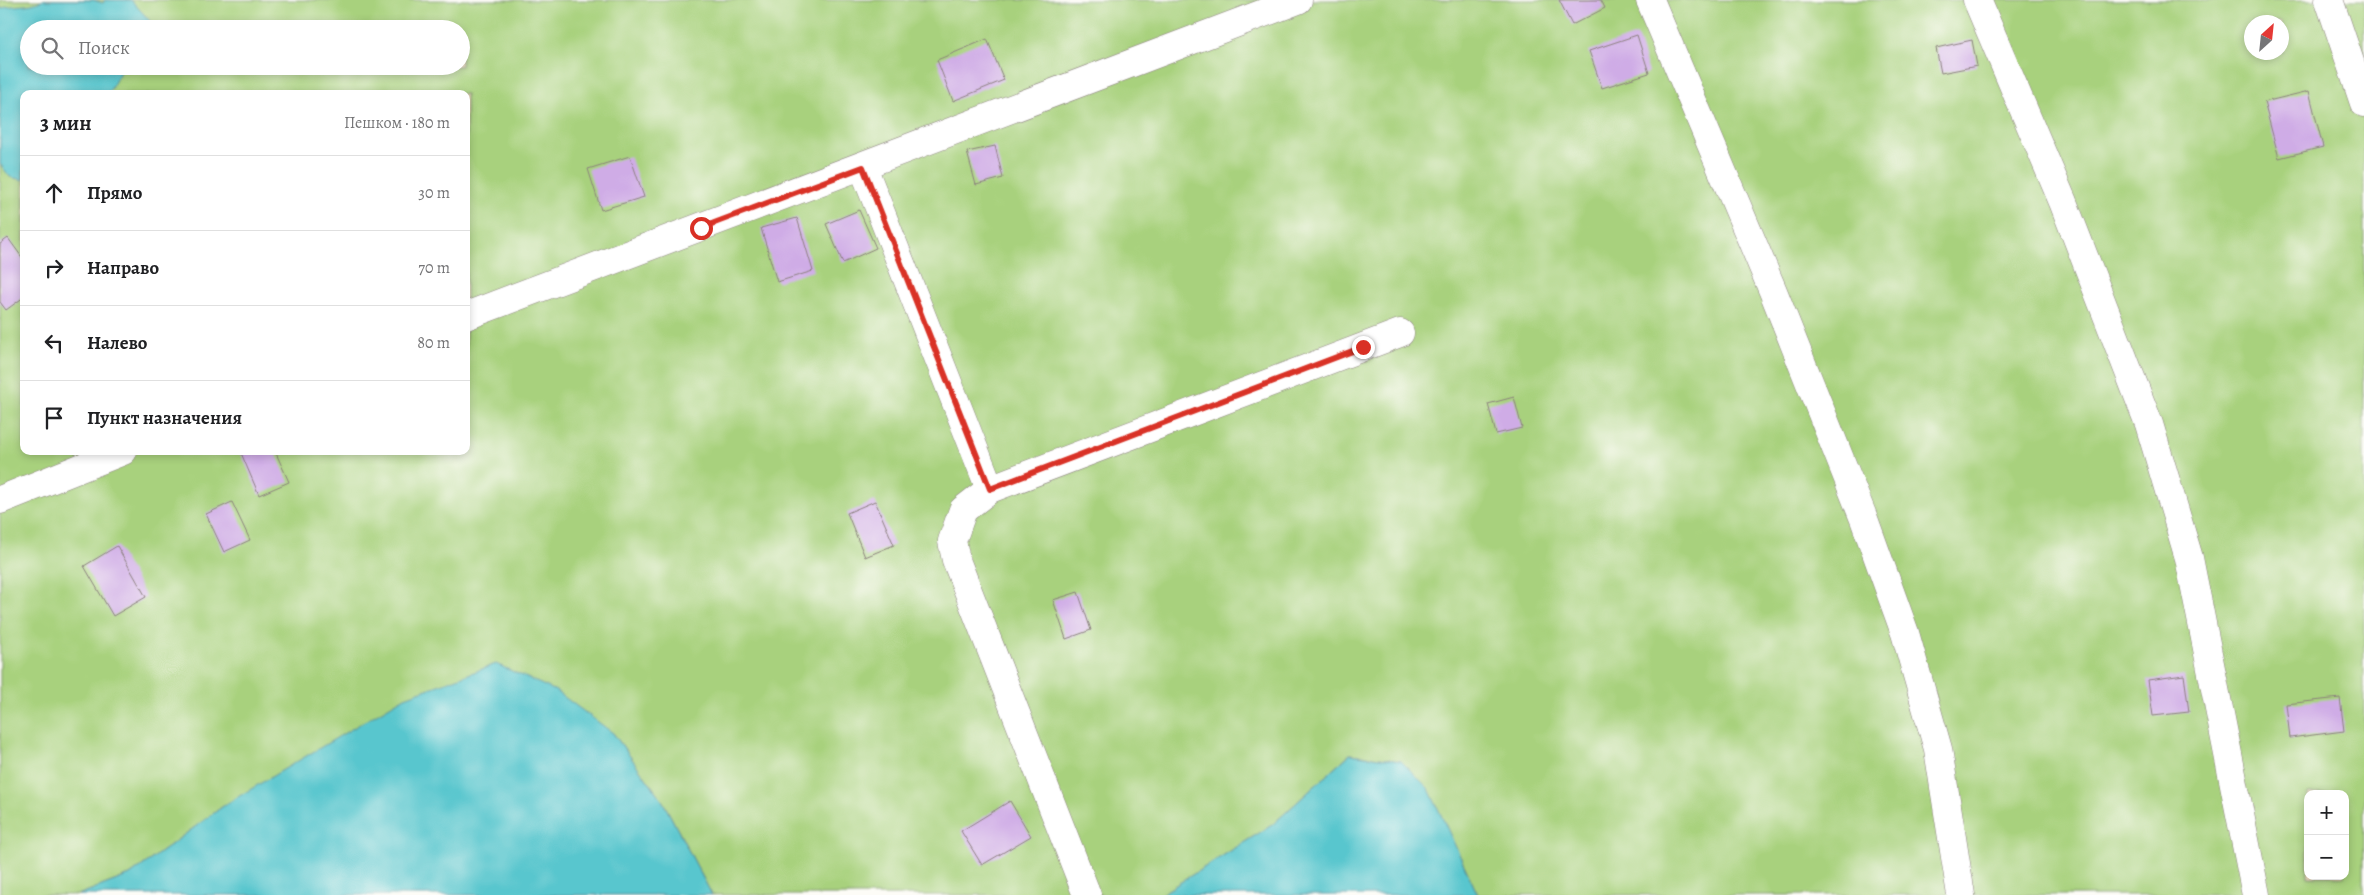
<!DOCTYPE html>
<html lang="ru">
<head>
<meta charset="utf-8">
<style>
  :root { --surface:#fff; --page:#f2f2f2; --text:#202124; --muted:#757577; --line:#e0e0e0 }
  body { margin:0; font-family:Alegreya,serif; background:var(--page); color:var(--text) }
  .controls { position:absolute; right:15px; bottom:15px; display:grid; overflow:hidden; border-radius:10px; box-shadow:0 2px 8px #0003 }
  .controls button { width:45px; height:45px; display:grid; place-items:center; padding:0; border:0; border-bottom:1px solid var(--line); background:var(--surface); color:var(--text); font:25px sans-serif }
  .compass { position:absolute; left:2244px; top:15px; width:45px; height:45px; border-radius:50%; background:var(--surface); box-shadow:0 2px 8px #0003; rotate:27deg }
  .stop { position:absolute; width:15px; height:15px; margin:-11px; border:4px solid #d93025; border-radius:50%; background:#fff }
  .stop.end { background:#d93025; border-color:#fff; box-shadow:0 1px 5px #0008 }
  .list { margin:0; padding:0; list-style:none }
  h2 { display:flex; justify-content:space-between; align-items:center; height:65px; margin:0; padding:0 20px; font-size:21px }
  h2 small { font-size:16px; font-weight:400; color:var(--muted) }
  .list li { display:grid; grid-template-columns:32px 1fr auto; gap:15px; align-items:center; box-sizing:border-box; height:75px; padding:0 20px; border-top:1px solid var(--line) }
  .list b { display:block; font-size:19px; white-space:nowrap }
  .list em { font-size:16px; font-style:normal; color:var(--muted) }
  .icon { flex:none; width:28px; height:28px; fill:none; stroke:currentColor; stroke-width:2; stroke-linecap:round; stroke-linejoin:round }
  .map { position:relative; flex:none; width:2364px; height:895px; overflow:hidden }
  .search { position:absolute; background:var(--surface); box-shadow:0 2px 8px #0003; left:20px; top:20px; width:450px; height:55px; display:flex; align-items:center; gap:12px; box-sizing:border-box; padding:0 18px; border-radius:28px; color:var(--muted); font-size:19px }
  .panel { position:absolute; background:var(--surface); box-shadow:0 2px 8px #0003; left:20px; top:90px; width:450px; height:365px; border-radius:10px }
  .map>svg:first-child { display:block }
  .green { fill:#a8d17d; stroke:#657a5c; fill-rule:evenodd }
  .water { fill:#59c6ce; stroke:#3e7484 }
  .building { fill:#cface6 }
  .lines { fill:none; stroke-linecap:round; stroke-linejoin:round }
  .minor-casing { stroke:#8b807e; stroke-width:29 }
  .minor { stroke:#fff; stroke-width:28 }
  .route { stroke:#d93025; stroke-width:6 }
</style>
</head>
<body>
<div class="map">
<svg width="2364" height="895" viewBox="0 0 2364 895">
  <rect width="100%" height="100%" fill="#fdfcf7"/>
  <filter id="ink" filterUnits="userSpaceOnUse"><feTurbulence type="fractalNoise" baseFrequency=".02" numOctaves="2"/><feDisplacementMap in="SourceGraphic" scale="10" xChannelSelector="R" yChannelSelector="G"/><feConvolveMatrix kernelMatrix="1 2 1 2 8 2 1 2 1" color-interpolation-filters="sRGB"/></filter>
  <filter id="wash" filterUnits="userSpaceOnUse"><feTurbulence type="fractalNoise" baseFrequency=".0096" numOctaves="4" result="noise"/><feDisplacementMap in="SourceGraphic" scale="20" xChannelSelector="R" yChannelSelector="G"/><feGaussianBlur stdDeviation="1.12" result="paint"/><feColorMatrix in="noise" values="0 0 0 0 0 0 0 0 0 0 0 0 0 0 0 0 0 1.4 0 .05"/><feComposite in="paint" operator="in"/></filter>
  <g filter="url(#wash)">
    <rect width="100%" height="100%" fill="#f4ddc0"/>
    <!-- green -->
    <path class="green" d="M0,0H2364V895H1478L1428,789L1401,761L1350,754L1272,825L1160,895H712L662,800L613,733L226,804L130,875L78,895H0ZM2252,22H2282V52H2252ZM29,29H461V66H29ZM24,94H466V451H24ZM2308,794H2345V876H2308Z"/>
    <!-- water -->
    <path class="water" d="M42,0H93L103,3L105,0H131L150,21L152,29H29V66H129L120,72L108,94H24L23,180L10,177L0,164V9C16,3 29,8 42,0Z
      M496,664L556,691L613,733L662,800L712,895H78L130,875L226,804L405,697Z
      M1350,754L1401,761L1429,789L1478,895H1160L1272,825Z"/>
    <g id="blocks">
      <!-- building -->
      <path class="building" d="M1559,0H1601L1605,8L1572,25Z
        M1637,35L1649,73L1602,88L1589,51Z
        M987,39L1004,80L953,101L937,60Z
        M1972,40L1977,66L1941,73L1936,48Z
        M2309,91L2323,147L2279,158L2264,102Z
        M995,146L1003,178L976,185L967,152Z
        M630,156L644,197L601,210L588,169Z
        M859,210L876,248L843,263L826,224Z
        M797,218L813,271L777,282L761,228Z
        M8,238L24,260V297L6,310L0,302V244Z
        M1514,397L1522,428L1496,434L1488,404Z
        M245,451H275L289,482L259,495L241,453Z
        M875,501L894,545L865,557L847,513Z
        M232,502L250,540L224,552L206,514Z
        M117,546L146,597L113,616L84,566Z
        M1078,592L1091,630L1066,639L1053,600Z
        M2184,675L2189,712L2153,716L2148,680Z
        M2340,698L2344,731L2290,738L2286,704Z
        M1010,801L1031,836L982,865L961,831Z"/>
    </g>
  </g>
  <g filter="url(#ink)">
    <use href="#blocks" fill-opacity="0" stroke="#8b807e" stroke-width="1"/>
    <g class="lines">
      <defs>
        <path id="minor" d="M1650,0L1773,291L1864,519L1905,633L1938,749L1961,895
          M1977,0L2063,202L2149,424L2189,558L2256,895
          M2329,0L2364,103
          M863,167L990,489
          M466,316L1298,0
          M0,500L123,451
          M1087,895L956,560L952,541L963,510L990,489L1400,333"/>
      </defs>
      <!-- minor casing -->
      <use href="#minor" class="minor-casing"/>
      <!-- minor -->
      <use href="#minor" class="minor"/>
    </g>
  </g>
  <g class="lines" filter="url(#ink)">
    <!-- route -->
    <path class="route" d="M701,228L863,167L990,489L1363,347"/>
  </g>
</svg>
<div class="controls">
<button>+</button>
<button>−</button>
</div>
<svg class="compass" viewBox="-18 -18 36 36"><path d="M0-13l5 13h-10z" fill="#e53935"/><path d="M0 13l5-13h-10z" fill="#757577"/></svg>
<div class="stop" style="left:701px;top:228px"></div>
<div class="stop end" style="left:1363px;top:347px"></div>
<div class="search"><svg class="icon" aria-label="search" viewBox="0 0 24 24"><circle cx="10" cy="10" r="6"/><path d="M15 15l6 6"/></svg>Поиск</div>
<section class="panel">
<h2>3 мин<small>Пешком · 180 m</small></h2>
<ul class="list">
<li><svg class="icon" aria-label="ahead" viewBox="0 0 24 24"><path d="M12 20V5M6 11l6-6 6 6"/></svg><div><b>Прямо</b></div><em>30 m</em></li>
<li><svg class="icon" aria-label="right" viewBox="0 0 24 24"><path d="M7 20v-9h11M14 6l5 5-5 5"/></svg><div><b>Направо</b></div><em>70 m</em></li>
<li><svg class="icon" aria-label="left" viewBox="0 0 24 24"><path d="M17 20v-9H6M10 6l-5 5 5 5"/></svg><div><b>Налево</b></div><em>80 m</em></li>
<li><svg class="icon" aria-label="arrive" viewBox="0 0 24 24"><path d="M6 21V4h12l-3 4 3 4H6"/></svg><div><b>Пункт назначения</b></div></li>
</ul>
</section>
</div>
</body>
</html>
